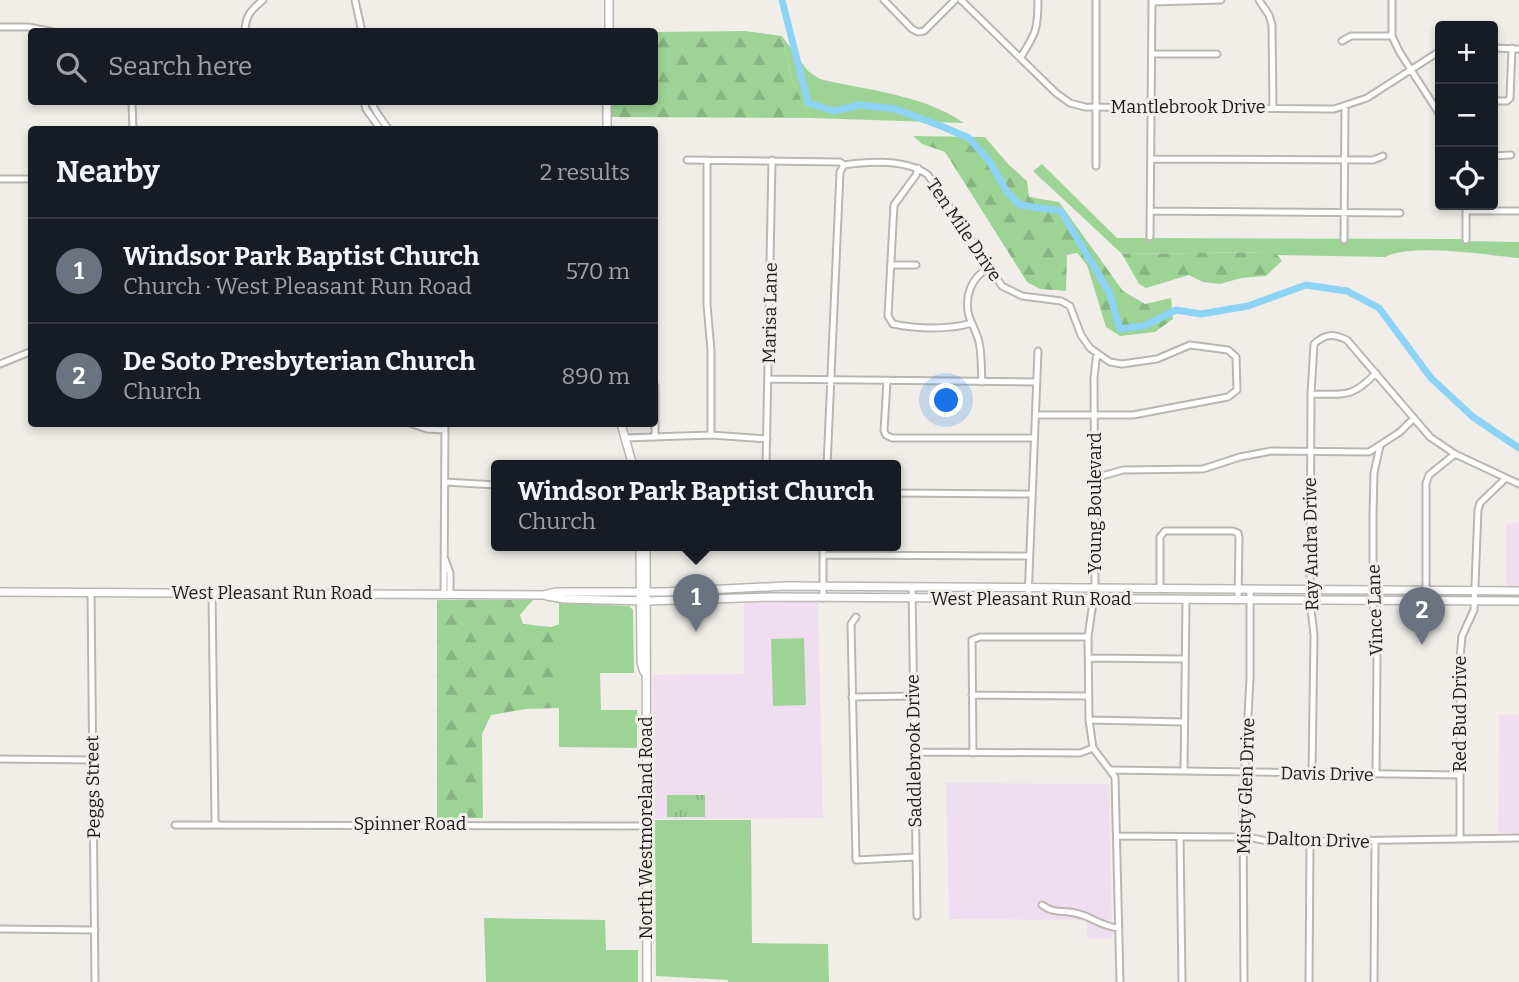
<!DOCTYPE html>
<html lang="en">
<head>
<meta charset="utf-8">
<style>
  :root { --surface:#171b24; --page:#242831; --text:#f1f3f6; --muted:#9ea1a6; --line:#363941; --accent:#d93025 }
  body { margin:0; font-family:Bitter,serif; background:var(--page); color:var(--text) }
  .controls { position:absolute; right:21px; top:21px; display:grid; overflow:hidden; border-radius:7px; box-shadow:0 4px 10px #0003 }
  .controls button { width:63px; height:63px; display:grid; place-items:center; padding:0; border:0; border-bottom:2px solid var(--line); background:var(--surface); color:var(--text); font:35px sans-serif }
  .you { position:absolute; left:947px; top:401px; width:24px; height:24px; margin:-18px; border:5px solid #fff; border-radius:50%; background:#1a73e8; box-shadow:0 0 0 10px #1a73e833 }
  .badge { display:grid; place-items:center; width:46px; height:46px; border-radius:50%; background:var(--accent); color:#fff; font-size:23px; font-weight:700 }
  .pin { position:absolute; translate:-50% -58px; filter:drop-shadow(0 2px 4px #0008) }
  .pin::after { content:''; position:absolute; top:37px; width:24px; height:21px; background:inherit; clip-path:polygon(0 0,100% 0,50% 100%) }
  .popup { position:absolute; left:491px; top:460px; width:410px; height:91px; box-sizing:border-box; display:grid; place-content:center; border-radius:7px; background:var(--surface); filter:drop-shadow(0 2px 5px #0005); font-size:23px; white-space:nowrap; color:var(--muted) }
  .popup b { font-size:26px; color:var(--text) }
  .popup::after { content:''; position:absolute; left:50%; top:100%; margin-left:-14px; border:14px solid transparent; border-top-color:var(--surface) }
  .list { margin:0; padding:0; list-style:none }
  h2 { display:flex; justify-content:space-between; align-items:center; height:91px; margin:0; padding:0 28px; font-size:30px }
  h2 small { font-size:23px; font-weight:400; color:var(--muted) }
  .list li { display:grid; grid-template-columns:46px 1fr auto; gap:21px; align-items:center; box-sizing:border-box; height:105px; padding:0 28px; border-top:2px solid var(--line) }
  .list b { display:block; font-size:26px; white-space:nowrap }
  .list p { margin:0; font-size:23px; white-space:nowrap; color:var(--muted) }
  .list em { font-size:23px; font-style:normal; color:var(--muted) }
  .icon { flex:none; width:38px; height:38px; fill:none; stroke:currentColor; stroke-width:2; stroke-linecap:round; stroke-linejoin:round }
  .map { position:relative; flex:none; width:1519px; height:982px; overflow:hidden }
  .search { position:absolute; background:var(--surface); box-shadow:0 4px 10px #0003; left:28px; top:28px; width:630px; height:77px; display:flex; align-items:center; gap:18px; box-sizing:border-box; padding:0 24px; border-radius:7px; color:var(--muted); font-size:26px }
  .panel { position:absolute; background:var(--surface); box-shadow:0 4px 10px #0003; left:28px; top:126px; width:630px; height:301px; border-radius:7px }
  .map>svg:first-child { display:block }
  .commercial { fill:#f1deee }
  .education { fill:#efdef0 }
  .grass { fill:#9dd496 }
  .forest { fill:url(#forest-firs) }
  .park { fill:url(#park-tufts) }
  .lines { fill:none; stroke-linecap:round; stroke-linejoin:round }
  .river { stroke:#8dd3f5; stroke-width:7 }
  .minor-casing { stroke:#bab7b2; stroke-width:9 }
  .major-casing { stroke:#bab7b2; stroke-width:10 }
  .minor { stroke:#fff; stroke-width:5 }
  .major { stroke:#fff; stroke-width:7 }
  .labels { text-anchor:middle; stroke-width:6; stroke-linejoin:round; paint-order:stroke }
  .street-label { font-size:18px; fill:#1e1c1b; stroke:#f1eee9 }
</style>
</head>
<body>
<div class="map">
<svg width="1519" height="982" viewBox="0 0 1519 982">
  <defs>
    <pattern id="forest-firs" width="22" height="20" patternUnits="userSpaceOnUse" patternTransform="scale(1.75)"><rect width="22" height="20" fill="#9dd496"/><path d="M5 1l3.5 6h-7zM16 11l3.5 6h-7z" fill="#87b581"/></pattern>
    <pattern id="park-tufts" width="24" height="20" patternUnits="userSpaceOnUse" patternTransform="scale(1.75)"><rect width="24" height="20" fill="#9dd496"/><path d="M3 7l-1-3M5 7V3M7 7l1-3M15 17l-1-3M17 17v-4M19 17l1-3" fill="none" stroke="#87b581"/></pattern>
  </defs>
  <rect width="100%" height="100%" fill="#f1eee9"/>
  <!-- commercial -->
  <path class="commercial" d="M1509,523H1519V588H1506V525Z
    M1499,715H1519V833H1498Z"/>
  <!-- education -->
  <path class="education" d="M818,602L823,818L654,819L653,675L744,674V603Z
    M946,783L1109,784L1112,938L1087,939V920L949,919Z"/>
  <!-- grass -->
  <path class="grass" d="M782,36L808,71L820,79C869,91 922,94 964,123L810,118L792,80Z
    M1042,164L1117,238L1463,239V241L1519,242V258C1485,255 1413,243 1385,257L1277,255L1275,252L1122,254L1033,171Z
    M559,603L629,606L633,610L634,673H600L601,710H637V748L559,747Z
    M804,638L806,705L773,706L771,639Z
    M655,820H751L752,943L828,944L829,982H728V980L656,976Z
    M484,918L605,920L606,950H638V982H486Z"/>
  <!-- forest -->
  <path class="forest" d="M745,31L782,36L792,80L810,118L610,117V102H654L655,32Z
    M913,136L985,137L1008,164L1027,181L1029,197L1059,202L1123,291L1145,304L1171,298L1173,319L1155,332L1120,336L1106,327L1087,265L1077,253L1067,255L1066,291L1040,289L1027,282L945,152L922,144Z
    M1275,252L1282,261L1266,276L1241,278L1220,284L1203,282L1189,275L1146,288L1139,284L1122,254Z
    M437,600H533L520,615L523,624L551,627L560,624L559,708L526,709L491,715L482,734L483,818H437Z"/>
  <!-- park -->
  <path class="park" d="M667,795H705V817H667Z"/>
  <g class="lines">
    <!-- river -->
    <path class="river" d="M782,0L808,103L834,111L860,105L895,109L941,126L969,138L990,162L1007,192L1020,205L1061,211L1109,292L1120,329L1144,326L1176,310L1201,314L1248,306L1306,285L1347,291L1379,308L1431,378L1473,417L1519,448"/>
    <defs>
      <path id="minor" d="M355,0L362,32
        M884,0L912,29L918,32L924,31L955,0
        M961,0L1056,93L1070,103L1085,107L1334,109L1367,98L1440,51
        M1259,0L1269,15L1272,25L1273,107
        M1392,0V36L1399,51L1440,115
        M1152,2L1221,0
        M0,27H28L54,32
        M245,32C245,16 251,10 263,0
        M1342,41L1351,36H1392
        M1493,48L1519,49
        M1152,54H1217
        M1021,57C1036,33 1038,29 1038,0
        M1493,101H1507L1510,98L1512,48
        M132,102L133,130
        M364,102L366,109L381,130
        M371,102L377,113L389,130
        M1493,156L1511,155
        M1152,159L1373,160L1383,156
        M687,160L840,162L844,165
        M707,160V305L711,350V435
        M1096,166V0
        M918,168L916,175L894,205L888,316L893,324C917,329 948,330 972,323
        M0,179H32
        M1151,211L1400,213
        M1467,211H1519
        M1150,237L1152,0
        M1344,240L1345,106
        M1466,240V205
        M891,265H916
        M1097,353L1094,377L1095,588L1088,637L1089,720L1093,748L1115,777L1120,982
        M0,364L32,351
        M769,379L1037,382
        M887,381L884,431L886,435L892,438H1034
        M982,382C981,369 982,355 979,342C977,333 972,325 969,316C964,297 971,277 989,268
        M655,386V437
        M1311,394C1344,394 1351,399 1376,373
        M412,424L427,429L445,430
        M625,438L711,435L767,439
        M766,466L772,160
        M827,466L840,172L844,165C869,161 907,159 928,175L1002,286L1022,296L1061,301L1070,306L1081,335L1090,348L1110,362L1122,364L1157,359L1190,345L1228,350L1236,357L1237,390L1228,397L1133,415H1036
        M445,482L496,485
        M1094,483L1102,476L1123,470L1203,469L1240,457L1271,451L1369,452L1400,432L1414,418
        M896,493L1032,494
        M823,555L1029,556
        M445,559L450,573V594
        M912,587L917,916
        M1160,589V537L1165,531H1233L1238,533L1239,538L1238,600
        M91,592L95,982
        M212,592L215,821L218,825
        M444,594L445,424
        M1426,594V483L1429,475L1455,454
        M823,598V546
        M1028,599L1038,351
        M856,617L851,624L856,860L916,857
        M1089,658L1184,659
        M972,695L1089,696
        M852,697L914,696
        M1089,720L1184,722
        M914,752L1080,753L1093,748
        M973,753L972,640L980,637H1088
        M0,759L92,760
        M1111,770L1460,775
        M1184,771L1186,600
        M1312,773L1314,635L1310,600L1311,394L1314,344C1326,333 1334,334 1347,340L1430,437L1455,454L1519,484
        M1376,774L1377,659L1373,601V516L1374,473L1380,446
        M175,825L645,826
        M1117,836L1248,837L1272,842L1519,838
        M1180,837L1182,982
        M1460,838V658L1462,636L1474,610L1478,510L1480,503L1505,479
        M1042,905C1055,914 1061,910 1075,913C1091,916 1102,927 1119,928
        M0,929L95,930
        M1244,982L1243,805L1250,679V589
        M1309,982L1310,842
        M1374,982L1375,842"/>
      <path id="major" d="M609,32V0
        M607,130V102
        M621,424L633,466
        M640,546L641,663L644,672
        M646,546L647,982
        M0,592L543,595L556,592H664L785,586L1519,591
        M547,596L565,599L647,601L771,597L1519,601"/>
    </defs>
    <!-- minor casing -->
    <use href="#minor" class="minor-casing"/>
    <!-- major casing -->
    <use href="#major" class="major-casing"/>
    <!-- minor -->
    <use href="#minor" class="minor"/>
    <!-- major -->
    <use href="#major" class="major"/>
  </g>
  <g class="labels">
    <!-- street labels -->
    <g class="street-label">
      <text x="1188" y="113">Mantlebrook Drive</text>
      <text transform="translate(964 230) rotate(56)" y="6">Ten Mile Drive</text>
      <text transform="translate(770 313) rotate(-89)" y="6">Marisa Lane</text>
      <text transform="translate(1095 503) rotate(-90)" y="6">Young Boulevard</text>
      <text transform="translate(1311 544) rotate(-91)" y="6">Ray Andra Drive</text>
      <text x="272" y="599">West Pleasant Run Road</text>
      <text x="1031" y="605">West Pleasant Run Road</text>
      <text transform="translate(1375 610) rotate(-92)" y="6">Vince Lane</text>
      <text transform="translate(1460 714) rotate(-90)" y="6">Red Bud Drive</text>
      <text transform="translate(914 751) rotate(-91)" y="6">Saddlebrook Drive</text>
      <text transform="translate(1327 774) rotate(1)" y="6">Davis Drive</text>
      <text transform="translate(1246 786) rotate(-88)" y="6">Misty Glen Drive</text>
      <text transform="translate(93 787) rotate(-91)" y="6">Peggs Street</text>
      <text x="410" y="830">Spinner Road</text>
      <text transform="translate(646 828) rotate(-90)" y="6">North Westmoreland Road</text>
      <text transform="translate(1318 840) rotate(2)" y="6">Dalton Drive</text>
    </g>
  </g>
</svg>
<div class="controls">
<button>+</button>
<button>−</button>
<button><svg class="icon" aria-label="locate" viewBox="0 0 24 24"><circle cx="12" cy="12" r="6"/><path d="M12 2v4M12 18v4M2 12h4M18 12h4"/></svg></button>
</div>
<div class="you"></div>
<div class="pin badge" style="left:696px;top:632px;background:#6b7280">1</div>
<div class="popup"><b>Windsor Park Baptist Church</b>Church</div>
<div class="pin badge" style="left:1422px;top:645px;background:#6b7280">2</div>
<div class="search"><svg class="icon" aria-label="search" viewBox="0 0 24 24"><circle cx="10" cy="10" r="6"/><path d="M15 15l6 6"/></svg>Search here</div>
<section class="panel">
<h2>Nearby<small>2 results</small></h2>
<ul class="list">
<li><span class="badge" style="background:#6b7280">1</span><div><b>Windsor Park Baptist Church</b><p>Church · West Pleasant Run Road</p></div><em>570 m</em></li>
<li><span class="badge" style="background:#6b7280">2</span><div><b>De Soto Presbyterian Church</b><p>Church</p></div><em>890 m</em></li>
</ul>
</section>
</div>
</body>
</html>
